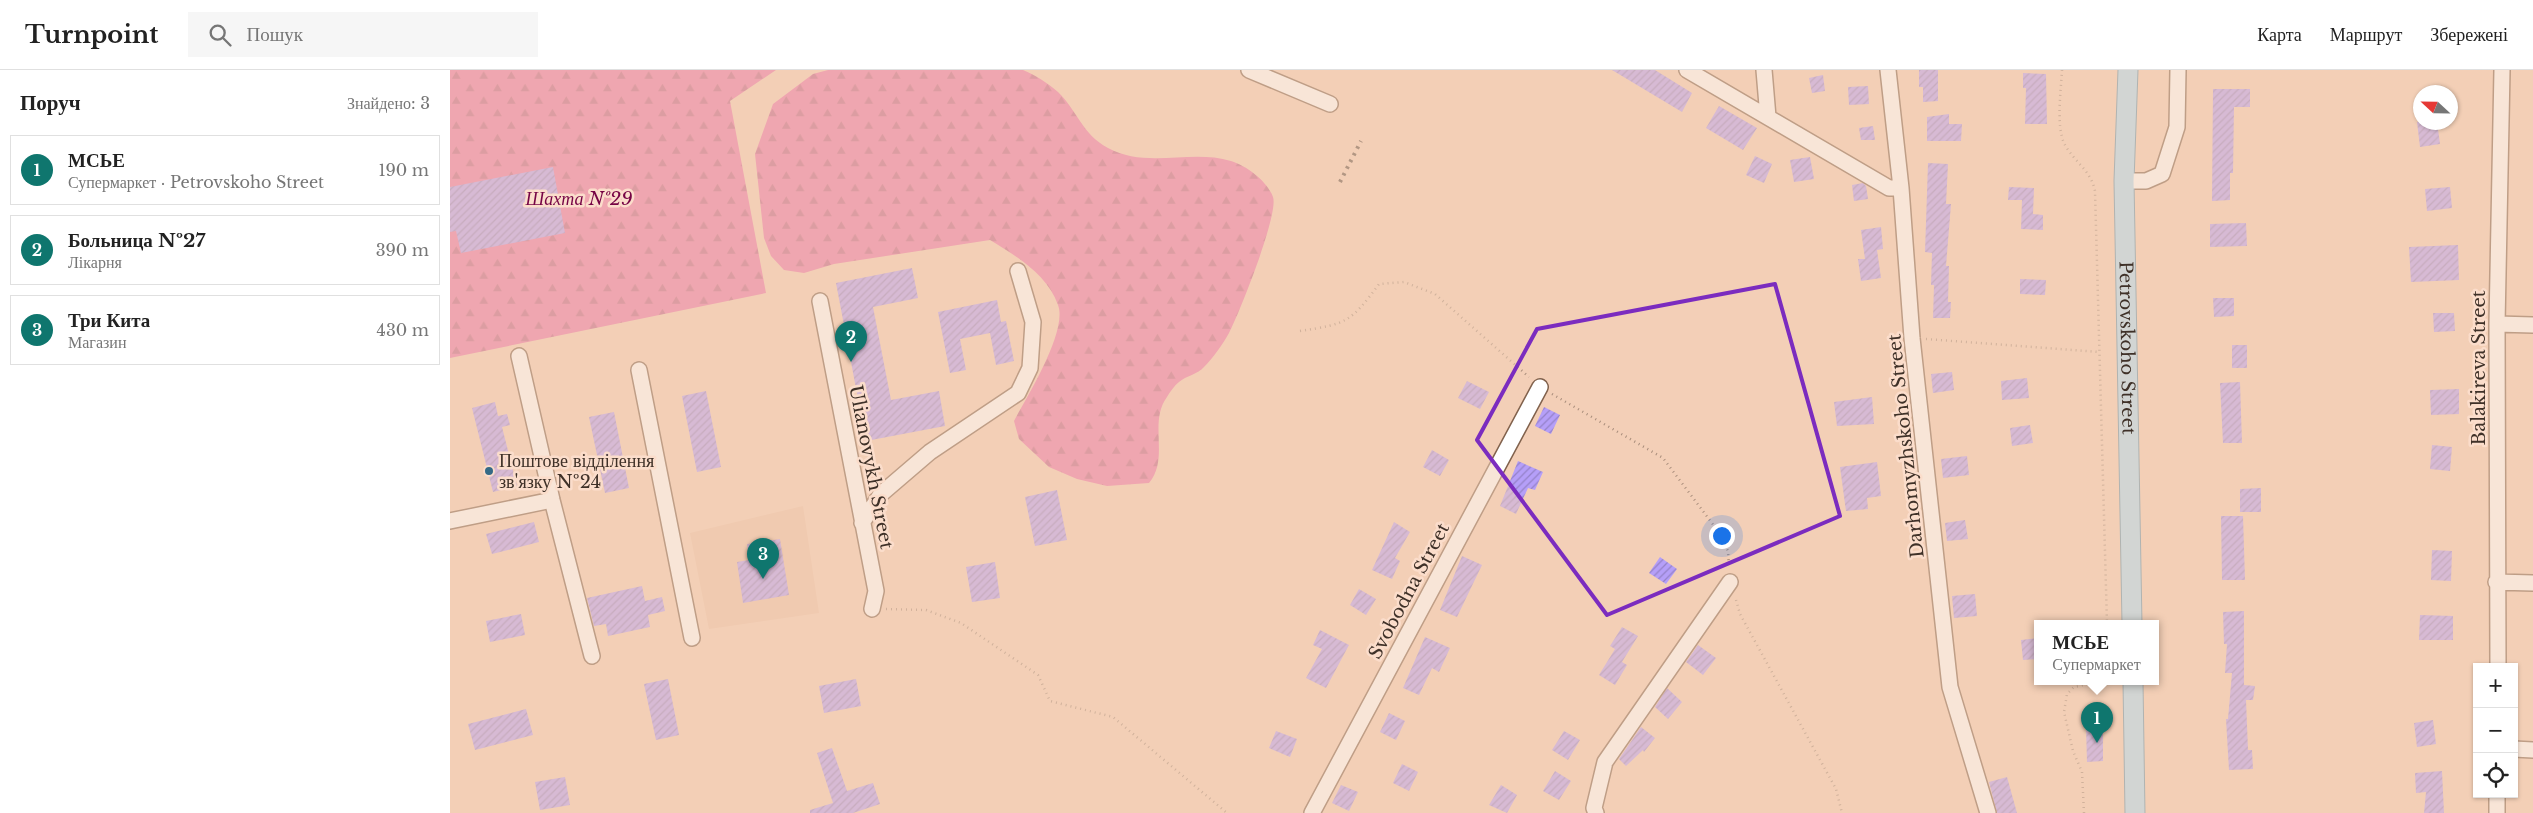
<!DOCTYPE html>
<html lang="uk">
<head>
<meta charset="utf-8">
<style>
  :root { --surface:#fff; --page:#f6f6f6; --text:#222; --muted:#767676; --line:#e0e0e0; --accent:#0f766e }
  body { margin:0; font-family:"Libre Baskerville",serif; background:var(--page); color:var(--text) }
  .controls { position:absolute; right:15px; bottom:15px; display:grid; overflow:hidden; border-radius:0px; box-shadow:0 1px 4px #0004 }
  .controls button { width:45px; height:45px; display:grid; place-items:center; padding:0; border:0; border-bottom:1px solid var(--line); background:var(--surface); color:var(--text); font:25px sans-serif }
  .compass { position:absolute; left:1963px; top:15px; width:45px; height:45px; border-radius:50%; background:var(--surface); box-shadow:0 1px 4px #0004; rotate:292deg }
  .you { position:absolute; left:1271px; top:465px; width:18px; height:18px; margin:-12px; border:4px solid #fff; border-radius:50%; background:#1a73e8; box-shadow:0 0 0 8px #1a73e833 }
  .badge { display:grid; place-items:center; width:32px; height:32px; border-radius:50%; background:var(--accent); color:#fff; font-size:16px; font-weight:700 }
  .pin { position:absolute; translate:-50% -41px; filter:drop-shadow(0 1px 2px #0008) }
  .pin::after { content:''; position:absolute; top:26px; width:18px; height:15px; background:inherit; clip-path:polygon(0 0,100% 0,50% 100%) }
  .popup { position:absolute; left:1584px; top:550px; width:125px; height:65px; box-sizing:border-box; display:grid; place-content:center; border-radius:0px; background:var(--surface); filter:drop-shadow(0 1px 4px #0005); font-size:16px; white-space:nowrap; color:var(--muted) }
  .popup b { font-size:19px; color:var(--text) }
  .popup::after { content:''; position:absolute; left:50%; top:100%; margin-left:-10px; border:10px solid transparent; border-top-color:var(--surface) }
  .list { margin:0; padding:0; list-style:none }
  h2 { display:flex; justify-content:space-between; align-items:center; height:65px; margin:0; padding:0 20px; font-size:21px }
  h2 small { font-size:16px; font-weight:400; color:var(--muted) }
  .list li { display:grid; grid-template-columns:32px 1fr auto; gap:15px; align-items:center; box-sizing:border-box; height:70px; margin:0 10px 10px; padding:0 10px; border:1px solid var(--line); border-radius:0px }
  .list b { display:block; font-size:19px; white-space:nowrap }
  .list p { margin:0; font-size:16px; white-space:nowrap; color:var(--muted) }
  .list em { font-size:16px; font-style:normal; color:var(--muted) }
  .icon { flex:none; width:28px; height:28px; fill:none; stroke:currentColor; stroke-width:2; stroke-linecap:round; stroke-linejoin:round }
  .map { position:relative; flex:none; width:2083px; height:743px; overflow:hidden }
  header { display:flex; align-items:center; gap:30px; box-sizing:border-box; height:70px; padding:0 25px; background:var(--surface); border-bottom:1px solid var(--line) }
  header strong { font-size:24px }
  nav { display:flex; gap:28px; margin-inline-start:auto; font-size:18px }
  .search { width:350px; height:45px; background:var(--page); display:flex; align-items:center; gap:12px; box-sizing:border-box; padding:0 18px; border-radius:0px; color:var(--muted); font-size:19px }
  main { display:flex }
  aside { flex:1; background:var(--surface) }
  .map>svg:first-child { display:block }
  .built { fill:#eec3a8 }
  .forest { fill:url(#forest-firs) }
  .building { fill:url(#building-hatch) }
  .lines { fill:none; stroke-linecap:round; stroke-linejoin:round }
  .minor-casing { stroke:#81624d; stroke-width:18 }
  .major-casing { stroke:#6091ab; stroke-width:21 }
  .path { stroke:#a88d7b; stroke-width:2.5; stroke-dasharray:1 4; stroke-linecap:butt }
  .minor { stroke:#fff; stroke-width:15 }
  .major { stroke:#aadcf7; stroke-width:19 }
  .rail { stroke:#655246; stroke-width:4; stroke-dasharray:2.5 5; stroke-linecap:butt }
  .marked { fill:none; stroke:#7b2cbf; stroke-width:4; stroke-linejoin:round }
  .poi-dot { fill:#356a86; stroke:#fbddcb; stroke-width:2 }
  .labels { text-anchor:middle; stroke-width:5; stroke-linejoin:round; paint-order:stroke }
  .park-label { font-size:18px; font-style:italic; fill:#760445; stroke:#fbddcb }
  .street-label { font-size:18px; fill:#3f3128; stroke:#fbddcb }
  .poi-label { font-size:18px; fill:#3f3128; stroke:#fbddcb; text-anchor:start }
</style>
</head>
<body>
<header>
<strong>Turnpoint</strong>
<div class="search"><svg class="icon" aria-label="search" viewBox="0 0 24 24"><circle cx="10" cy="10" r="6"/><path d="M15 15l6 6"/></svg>Пошук</div>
<nav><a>Карта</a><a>Маршрут</a><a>Збережені</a></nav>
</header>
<main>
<aside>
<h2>Поруч<small>Знайдено: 3</small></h2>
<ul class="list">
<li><span class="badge">1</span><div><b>МСЬЕ</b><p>Супермаркет · Petrovskoho Street</p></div><em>190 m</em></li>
<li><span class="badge">2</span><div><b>Больница №27</b><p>Лікарня</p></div><em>390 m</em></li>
<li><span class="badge">3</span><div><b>Три Кита</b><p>Магазин</p></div><em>430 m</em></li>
</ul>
</aside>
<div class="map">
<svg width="2083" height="743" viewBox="0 0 2083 743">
  <defs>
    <pattern id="forest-firs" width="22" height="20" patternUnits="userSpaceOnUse" patternTransform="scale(1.25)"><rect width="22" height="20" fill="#ec74a8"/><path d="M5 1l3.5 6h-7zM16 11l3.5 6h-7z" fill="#c16089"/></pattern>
    <pattern id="building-hatch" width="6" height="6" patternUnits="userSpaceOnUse" patternTransform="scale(1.25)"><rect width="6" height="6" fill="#b59ff8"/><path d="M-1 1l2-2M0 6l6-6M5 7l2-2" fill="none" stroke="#9582c9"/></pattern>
  </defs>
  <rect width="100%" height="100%" fill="#f3cfb7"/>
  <!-- built -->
  <path class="built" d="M353,436L369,543L259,559L240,463Z"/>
  <!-- forest -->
  <path class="forest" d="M0,0H326L280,31L316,223L0,288Z
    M378,0H573C585,5 598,13 608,22C627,40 632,64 658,78C696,99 741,79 781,91C797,96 817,111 823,127C829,144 789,244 779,263C773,274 763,288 754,297C748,304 736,306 729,312C724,316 720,322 717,327C698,353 720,388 699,413L657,416L627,409L599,397L569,369L564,351C577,327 618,261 608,235C597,204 566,186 540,170L384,194L354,203L334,200L321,186L314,168L305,84L323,34L363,4Z"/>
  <!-- building -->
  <path class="building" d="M1162,0H1205L1242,23L1232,42Z
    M1469,0H1488V31L1473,32V17H1469Z
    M1573,3L1596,4L1597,54H1575L1576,18H1573Z
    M1373,5L1375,21L1362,23L1359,8Z
    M1418,16L1419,34L1399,35L1398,17Z
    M1763,19H1800V37H1784L1783,103H1780V130L1762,131Z
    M1269,36L1307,58L1293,80L1256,58Z
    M1499,44V54H1512L1511,71H1477V47Z
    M1967,52H1987L1990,74L1970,77Z
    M1423,56L1425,70H1411L1409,58Z
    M1305,86L1322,94L1314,113L1296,105Z
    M1360,87L1364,109L1344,112L1340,90Z
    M1478,93L1498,94L1496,134H1501L1496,196H1499L1498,232H1501L1500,248H1483L1484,215H1481L1482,183L1475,182Z
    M103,97L115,163L11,183L6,161L0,162V117Z
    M1413,113L1416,116L1418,129L1404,131L1402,115Z
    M1559,117L1584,118L1583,144L1593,145V160L1571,159L1572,130H1558Z
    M2000,117L2002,138L1977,141L1975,119Z
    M1796,153L1797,176L1760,177V154Z
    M1431,157L1433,179L1427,180L1431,208L1411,211L1408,189H1415L1411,160Z
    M2008,175L2009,210L1961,212L1959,177Z
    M462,198L468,228L423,237L441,330L489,321L495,356L416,371L386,213Z
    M1570,209L1596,210L1595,225L1570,224Z
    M1763,228H1784V246L1764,247Z
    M547,230L551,252L556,251L564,291L546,295L540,263L510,269L516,300L500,303L488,242Z
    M1983,243H2004L2005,261L1984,262Z
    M1782,275H1797V298H1782Z
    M1502,302L1504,320L1483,323L1481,304Z
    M1577,308L1579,328L1552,330L1551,311Z
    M1017,311L1039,322L1030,339L1008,328Z
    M1790,312L1792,373H1773L1770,313Z
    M2009,319V344L1981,345L1980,320Z
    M256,321L271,397L247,402L232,326Z
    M1422,327L1424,354L1387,356L1384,332Z
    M45,332L48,346L57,344L60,355L52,357L67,416L43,422L22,338Z
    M1094,337L1110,345L1101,364L1085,356Z
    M164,342L179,418L155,423L139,347Z
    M1580,355L1583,373L1562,376L1560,358Z
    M1982,375L2002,377L2000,401L1980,399Z
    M982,380L999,390L990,406L973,397Z
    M1517,386L1519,405L1493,408L1491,389Z
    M1068,391L1093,402L1085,420L1078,418L1066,444L1050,436Z
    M1427,392L1431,426L1417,428L1418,439L1396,441L1390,397Z
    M1811,418V442H1790V419Z
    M607,420L617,470L585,476L575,427Z
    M1771,446H1793L1795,510H1772Z
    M1515,450L1518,469L1497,471L1495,453Z
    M84,452L89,472L42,484L36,464Z
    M944,452L960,462L945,488L950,491L942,509L922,500Z
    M330,469L339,525L293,533L287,492L299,490L297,474Z
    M1982,480L2002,481L2001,511L1981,510Z
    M1012,486L1032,495L1007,547L990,540Z
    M1210,487L1227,499L1216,514L1199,503Z
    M545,492L550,528L522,532L516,497Z
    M192,516L195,531L212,527L215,541L198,545L200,557L158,566L156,554L144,556L137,528Z
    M909,519L926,529L916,545L900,535Z
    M1525,524L1527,546L1504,548L1502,526Z
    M1794,541V615L1805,616L1803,630H1796L1798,680H1802L1803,699L1779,700L1776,649H1778L1782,603H1775L1777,574H1774L1773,542Z
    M71,544L75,565L40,572L36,551Z
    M1970,545L2003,546V570H1969Z
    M1172,557L1188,566L1172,592L1177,595L1165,615L1149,605L1165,579L1160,576Z
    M870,560L899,575L876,618L856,608L872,579L863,575Z
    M975,567L1000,578L989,602L982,598L969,625L953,618Z
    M1588,568V589L1573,590L1571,570Z
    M1248,575L1266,588L1253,605L1236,592Z
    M218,609L229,665L206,670L194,614Z
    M406,609L411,636L374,643L369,616Z
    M1217,618L1232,632L1218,649L1205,637Z
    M76,639L83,665L25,680L18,654Z
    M939,643L955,651L946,670L930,662Z
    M1983,650L1986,674L1967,677L1964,653Z
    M1191,657L1205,668L1194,682L1193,680L1176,696L1169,689Z
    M1636,657H1653V691L1637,692Z
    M826,661L847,669L840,687L819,678Z
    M1114,661L1130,670L1118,690L1102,680Z
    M382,678L397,721L423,713L430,734L403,743H360V740L383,733L367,683Z
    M952,694L968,702L959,721L943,713Z
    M1105,701L1121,711L1109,730L1093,721Z
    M1992,701L1994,743H1974L1976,722L1966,723L1965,703Z
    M115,707L120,735L90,740L85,712Z
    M1557,707L1567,743H1547L1539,712Z
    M891,715L908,722L899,741L882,733Z
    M1051,715L1067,725L1057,743L1039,735Z"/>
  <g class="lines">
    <defs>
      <path id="minor" d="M799,0L880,34
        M1237,0L1439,118H1451
        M1314,0L1318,47
        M1438,0L1451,118L1462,268L1500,617L1538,743
        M1674,111H1696L1712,104L1727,57L1728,0
        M370,231L426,521L422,539
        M2047,254L2083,255
        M69,286L102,430L142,586
        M189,300L242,568
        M0,451L102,430
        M412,453L431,424L480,382L568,323L580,298L583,252L568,201
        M2046,512L2083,513
        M2048,597L2047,254L2052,0
        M2064,679L2083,680
        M862,743L1090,317
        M1146,743L1144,738L1155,692L1280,512
        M2047,743V724"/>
      <g id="major">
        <path id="s1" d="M1678,0L1674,111L1682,554"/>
        <path d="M1683,612L1685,743"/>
      </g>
    </defs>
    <!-- minor casing -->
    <use href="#minor" class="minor-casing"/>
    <!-- major casing -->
    <use href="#major" class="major-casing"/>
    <!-- path -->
    <path class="path" d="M1612,0C1611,20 1606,55 1614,73C1623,91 1641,100 1645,121L1657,554
      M850,261C897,254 901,252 929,214L954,212L985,224L1079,307
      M1476,269L1649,282
      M1102,324L1213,388L1265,457L1278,481L1279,498
      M1286,530L1290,544L1386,719L1392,743
      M436,539L476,540L511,553L588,605L600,631L663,647L777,743
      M1634,743L1632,702L1623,681L1614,642L1617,624L1624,617L1648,612"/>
    <!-- minor -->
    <use href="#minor" class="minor"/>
    <!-- major -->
    <use href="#major" class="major"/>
    <!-- rail -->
    <path class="rail" d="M890,112L911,71"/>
  </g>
  <!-- marked area -->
  <path d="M0 0H2083V743H0ZM1325,214L1390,446L1157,545L1027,370L1087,259Z" fill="#f3cfb7" fill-opacity=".55" fill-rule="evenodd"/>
  <path class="marked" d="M1325,214L1390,446L1157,545L1027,370L1087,259Z"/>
  <!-- markers -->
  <circle class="poi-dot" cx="39" cy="401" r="5"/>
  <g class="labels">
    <!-- park labels -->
    <g class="park-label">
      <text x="129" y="135">Шахта №29</text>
    </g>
    <!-- street labels -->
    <g class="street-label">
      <text dy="6" stroke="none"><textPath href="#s1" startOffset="278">Petrovskoho Street</textPath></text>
      <text transform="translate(2029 298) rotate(-90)" y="6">Balakireva Street</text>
      <text transform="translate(1456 376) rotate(-96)" y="6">Darhomyzhskoho Street</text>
      <text transform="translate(421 397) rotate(79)" y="6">Ulianovykh Street</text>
      <text transform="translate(959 521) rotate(-62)" y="6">Svobodna Street</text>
    </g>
    <!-- poi labels -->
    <g class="poi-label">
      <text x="49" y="397">Поштове відділення<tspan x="49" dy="21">зв'язку №24</tspan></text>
    </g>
  </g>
</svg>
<div class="controls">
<button>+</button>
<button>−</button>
<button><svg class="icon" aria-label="locate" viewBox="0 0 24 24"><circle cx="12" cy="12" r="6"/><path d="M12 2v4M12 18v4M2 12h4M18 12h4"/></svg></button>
</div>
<svg class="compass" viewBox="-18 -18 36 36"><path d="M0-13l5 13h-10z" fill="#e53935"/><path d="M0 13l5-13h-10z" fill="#767676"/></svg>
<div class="you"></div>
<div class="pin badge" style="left:1647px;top:673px">1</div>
<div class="popup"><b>МСЬЕ</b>Супермаркет</div>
<div class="pin badge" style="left:401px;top:292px">2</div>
<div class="pin badge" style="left:313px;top:509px">3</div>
</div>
</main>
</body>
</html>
